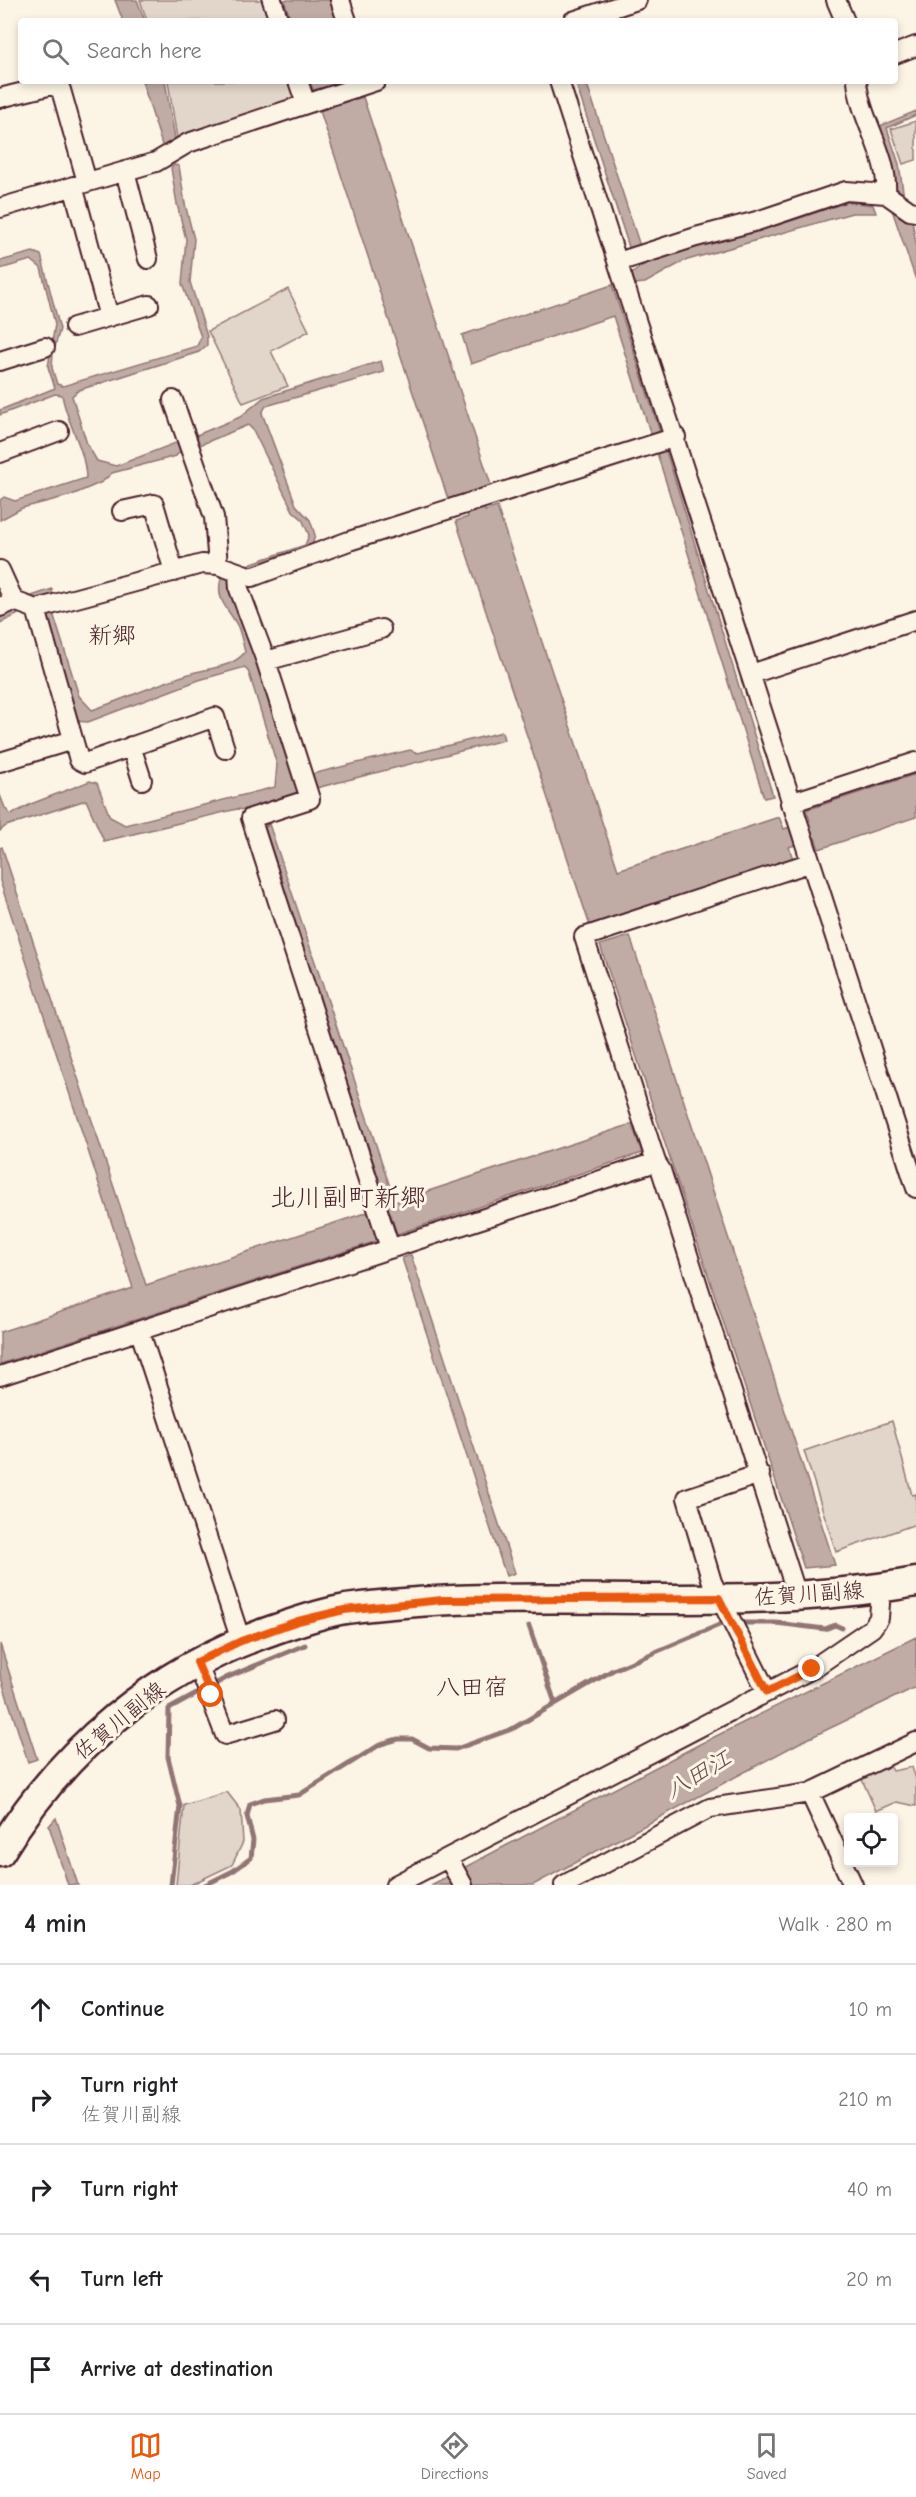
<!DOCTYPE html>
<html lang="en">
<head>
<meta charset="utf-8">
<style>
  :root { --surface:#fff; --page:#f6f6f6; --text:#202124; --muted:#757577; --line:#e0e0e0; --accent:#ea580c }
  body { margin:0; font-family:"Comic Neue","Klee One",sans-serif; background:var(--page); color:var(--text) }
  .controls { position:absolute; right:18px; bottom:18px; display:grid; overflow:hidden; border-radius:6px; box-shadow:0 3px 9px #0003 }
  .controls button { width:54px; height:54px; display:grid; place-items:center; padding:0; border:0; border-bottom:2px solid var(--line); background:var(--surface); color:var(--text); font:30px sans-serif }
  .stop { position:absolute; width:18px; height:18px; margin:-14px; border:4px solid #ea580c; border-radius:50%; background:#fff }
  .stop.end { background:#ea580c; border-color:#fff; box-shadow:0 2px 6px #0008 }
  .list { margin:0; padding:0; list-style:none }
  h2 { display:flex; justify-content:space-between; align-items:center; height:78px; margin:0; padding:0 24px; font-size:26px }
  h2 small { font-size:20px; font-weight:400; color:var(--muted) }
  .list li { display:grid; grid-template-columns:39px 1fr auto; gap:18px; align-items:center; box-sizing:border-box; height:90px; padding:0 24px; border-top:2px solid var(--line) }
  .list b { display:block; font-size:22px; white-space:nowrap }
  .list p { margin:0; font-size:20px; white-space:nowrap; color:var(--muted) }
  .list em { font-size:20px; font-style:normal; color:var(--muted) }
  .icon { flex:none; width:33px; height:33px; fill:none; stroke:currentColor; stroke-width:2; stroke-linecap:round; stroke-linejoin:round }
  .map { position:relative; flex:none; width:916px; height:1885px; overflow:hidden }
  .search { position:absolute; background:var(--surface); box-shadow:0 3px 9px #0003; left:18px; right:18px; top:18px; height:66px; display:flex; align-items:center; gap:15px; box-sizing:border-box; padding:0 21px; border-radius:6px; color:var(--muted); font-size:22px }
  .sheet { height:528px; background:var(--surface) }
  nav { display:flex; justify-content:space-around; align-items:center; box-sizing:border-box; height:84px; border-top:2px solid var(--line); background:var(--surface); font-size:16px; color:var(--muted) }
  nav a { display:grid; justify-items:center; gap:3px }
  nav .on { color:var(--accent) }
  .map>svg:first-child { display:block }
  .green { fill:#e2d5ca; stroke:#967a7a; stroke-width:1.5 }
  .water { fill:#c0aca5; stroke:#917474; stroke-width:1.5 }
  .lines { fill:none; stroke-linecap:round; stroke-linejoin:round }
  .stream { stroke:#917474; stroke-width:5 }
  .street-casing { stroke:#4a1f2b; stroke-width:22 }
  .primary-casing { stroke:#4a1f2b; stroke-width:33 }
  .street { stroke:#fcf5e5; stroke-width:18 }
  .primary { stroke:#fcf5e5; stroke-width:28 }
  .route { stroke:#ea580c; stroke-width:8 }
  .labels { text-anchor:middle; stroke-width:6; stroke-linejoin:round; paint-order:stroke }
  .street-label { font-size:22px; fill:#4a1f2b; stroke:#fcf5e5 }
  .neighbourhood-label { font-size:24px; fill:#4a1f2b; stroke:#fcf5e5 }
  .water-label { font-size:24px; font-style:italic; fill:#6d4950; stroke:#fcf5e5 }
  .quarter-label { font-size:26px; fill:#4a1f2b; stroke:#fcf5e5 }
</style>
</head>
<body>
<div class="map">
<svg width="916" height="1885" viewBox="0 0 916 1885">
  <rect width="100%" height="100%" fill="#fcf5e5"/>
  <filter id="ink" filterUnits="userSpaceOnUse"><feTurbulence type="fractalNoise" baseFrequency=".0167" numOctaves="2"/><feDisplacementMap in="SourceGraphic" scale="12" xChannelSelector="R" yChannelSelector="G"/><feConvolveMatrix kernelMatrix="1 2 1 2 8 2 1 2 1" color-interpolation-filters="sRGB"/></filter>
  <g filter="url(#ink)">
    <!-- green -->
    <path class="green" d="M140,0H268L275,21H147Z
      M168,81H295L300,99L177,138Z
      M916,121V160L903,164L891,129Z
      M288,289L309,331L271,351L288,386L243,403L208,331Z
      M892,1421L912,1495L916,1494V1524L836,1552L804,1451Z
      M887,1760L893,1771L912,1767L916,1779V1806L897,1802L876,1811L860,1775Z
      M227,1792L241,1810L243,1842L232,1865L190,1885H176L184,1805Z"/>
    <!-- water -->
    <path class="water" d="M115,0H137L145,21H123Z
      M284,0H331L338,21H291Z
      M142,81H165L176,144L163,148Z
      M310,81H343L350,101L363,97L491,485L478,490L485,511L497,507L618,870L779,817L784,829L810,820L806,810L916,774V817L819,849L815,838L789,847L793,859L590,926L456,521L468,517L461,495L448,499L320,111L332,107L326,87L313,90Z
      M575,81H586L640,246L630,250Z
      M916,111V115L887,128L899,164L904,198L898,195L880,126Z
      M174,165L179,166L185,204L194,239L190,282L207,336V345L199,352L79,390L72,396L87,444L97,461L116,466L178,442L181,444L192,437L240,417L263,398L381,361L384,372L266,406L262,413L296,505L310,520L315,535L311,550L230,580L299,792L245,810L237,809L104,841L86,800L6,826L0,831V795L5,808L11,815L31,804L90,781L97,783L110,817L125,825L275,787L277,765L249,673L245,667L199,680L88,722L74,721L46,627L50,624L45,600L30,602L17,615L0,623V616L26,598L52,589L53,613L79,696L92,710C124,699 157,684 189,674C207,668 233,668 245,652C243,644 241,635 238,627C229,608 215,602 221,578L252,563L305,545L309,535L302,519L293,511L253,430L248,425L195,447L182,449L176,456L112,473L102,482L72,495L22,508L0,520V500L4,497L15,501L86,478C85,448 67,424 62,395L55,394L0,415V410L55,388L48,367L55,324L41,268L31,260L0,269V261L33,252L41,255L60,329L53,354L52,368L57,384L63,386L197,346L201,337L182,284L186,239L177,204L171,168Z
      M847,202L873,205L876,213H852L684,261L645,283L635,284L632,274C657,248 727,238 762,229C791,222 819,211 847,202Z
      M894,209L912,220L916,243V280L892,210Z
      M612,285L660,432L651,435L613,316L471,364L462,335Z
      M666,451L773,796L764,798L657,453Z
      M502,732L504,740L316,788L312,774L410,750L418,753Z
      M269,824L395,1202L632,1124L642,1153L397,1234L262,826Z
      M2,847L146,1285L368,1212L377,1241L0,1364V1332L133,1288L0,881V848Z
      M630,936L835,1565L804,1568L600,945Z
      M411,1255L515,1573L506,1576L402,1258Z
      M916,1637V1687L799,1743L533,1885H431L700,1744Z
      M0,1644L37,1759L28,1762L0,1675Z
      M56,1818L78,1885H68L49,1826Z"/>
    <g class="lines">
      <!-- stream -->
      <path class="stream" d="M259,805L266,825
        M529,1626L555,1703
        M171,1885L180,1806L168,1757L169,1709L228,1677L305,1645
        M205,1885L233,1871L251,1858L253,1840L247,1816L250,1804L264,1799L299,1795L381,1744L398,1739H412L429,1748L456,1749L512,1729L613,1670L724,1623H776L825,1629L835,1625L842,1628"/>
      <defs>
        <path id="street" d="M272,0L279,21
          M340,0L347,21
          M836,0L845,21
          M573,21L637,0
          M895,54L916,46
          M298,81L306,104
          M559,81C680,449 795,820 916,1188
          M857,81C860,120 889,155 886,194
          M0,98L52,85L61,90L87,182
          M125,171L148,259
          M73,186L109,317
          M0,208L156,162L188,143L376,81
          M618,262L696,237L757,221L846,191L886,194L910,211L916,212
          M74,327L149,305
          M0,361L45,347
          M173,400L214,517L218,565
          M0,453L59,431
          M122,511L154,504L174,572
          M0,570L14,601
          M238,572L239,589L266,661L310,799L251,818L390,1248
          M0,607L14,601L36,609L202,564L218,565L252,577L349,541L676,437
          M36,609L79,760L85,763L215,717L225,749
          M266,661L381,629
          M751,674L916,620
          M131,746L142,780
          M0,762L73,740
          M790,803L916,762
          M656,1162L661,1170L797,1595
          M140,1332L241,1641
          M0,1376L656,1162L584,937L809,863
          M760,1474L687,1498L712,1582L767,1692
          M197,1662L225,1735L275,1720
          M810,1793L853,1885
          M448,1858L463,1885
          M395,1885L812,1669L872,1628L879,1618L881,1589
          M564,1885L710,1808L810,1793L916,1742"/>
        <path id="primary" d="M0,1852C62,1749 158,1669 273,1630C296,1622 321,1613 346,1609C533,1584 729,1616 916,1582"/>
      </defs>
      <!-- street casing -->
      <use href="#street" class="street-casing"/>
      <!-- primary casing -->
      <use href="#primary" class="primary-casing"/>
      <!-- street -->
      <use href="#street" class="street"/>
      <!-- primary -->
      <use href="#primary" class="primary"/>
    </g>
  </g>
  <g class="lines" filter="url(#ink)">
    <!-- route -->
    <path class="route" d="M211,1695L197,1662L241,1641L298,1621L344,1610L442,1600L719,1598L767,1692L812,1669"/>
  </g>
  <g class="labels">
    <!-- street labels -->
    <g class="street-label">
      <text transform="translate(809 1593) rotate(-4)" y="8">佐賀川副線</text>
      <text transform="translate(119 1720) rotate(-39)" y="8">佐賀川副線</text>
    </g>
    <!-- neighbourhood labels -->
    <g class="neighbourhood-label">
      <text x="112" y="643">新郷</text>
      <text x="472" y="1695">八田宿</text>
    </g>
    <!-- water labels -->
    <g class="water-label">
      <text transform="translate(698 1774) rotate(-31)" y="8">八田江</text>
    </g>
    <!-- quarter labels -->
    <g class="quarter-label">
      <text x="348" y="1206">北川副町新郷</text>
    </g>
  </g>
</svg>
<div class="controls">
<button><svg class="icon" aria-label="locate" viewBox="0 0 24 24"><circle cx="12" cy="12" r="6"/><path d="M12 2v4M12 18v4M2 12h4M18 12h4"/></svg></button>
</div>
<div class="stop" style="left:211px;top:1695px"></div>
<div class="stop end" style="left:812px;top:1669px"></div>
<div class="search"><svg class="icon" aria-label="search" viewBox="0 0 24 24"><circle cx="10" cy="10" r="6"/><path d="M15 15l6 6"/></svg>Search here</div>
</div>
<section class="sheet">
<h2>4 min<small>Walk · 280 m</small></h2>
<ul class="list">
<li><svg class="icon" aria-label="ahead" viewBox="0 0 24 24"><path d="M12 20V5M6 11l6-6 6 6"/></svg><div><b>Continue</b></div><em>10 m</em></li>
<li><svg class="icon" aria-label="right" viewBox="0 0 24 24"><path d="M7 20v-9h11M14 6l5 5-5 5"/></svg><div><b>Turn right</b><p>佐賀川副線</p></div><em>210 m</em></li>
<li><svg class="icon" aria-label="right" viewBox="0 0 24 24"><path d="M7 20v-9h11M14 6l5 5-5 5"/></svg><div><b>Turn right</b></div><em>40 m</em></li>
<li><svg class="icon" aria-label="left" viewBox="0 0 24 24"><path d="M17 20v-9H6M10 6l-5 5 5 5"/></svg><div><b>Turn left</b></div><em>20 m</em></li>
<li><svg class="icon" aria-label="arrive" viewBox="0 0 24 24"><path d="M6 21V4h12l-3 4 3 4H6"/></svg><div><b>Arrive at destination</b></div></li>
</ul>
</section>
<nav>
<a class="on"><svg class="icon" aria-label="map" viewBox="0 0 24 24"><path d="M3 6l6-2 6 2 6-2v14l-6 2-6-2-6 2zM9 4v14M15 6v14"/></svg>Map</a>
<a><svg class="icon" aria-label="directions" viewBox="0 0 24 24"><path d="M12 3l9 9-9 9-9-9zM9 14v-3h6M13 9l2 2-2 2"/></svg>Directions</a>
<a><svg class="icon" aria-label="saved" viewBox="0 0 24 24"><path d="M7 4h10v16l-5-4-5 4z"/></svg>Saved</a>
</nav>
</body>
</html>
